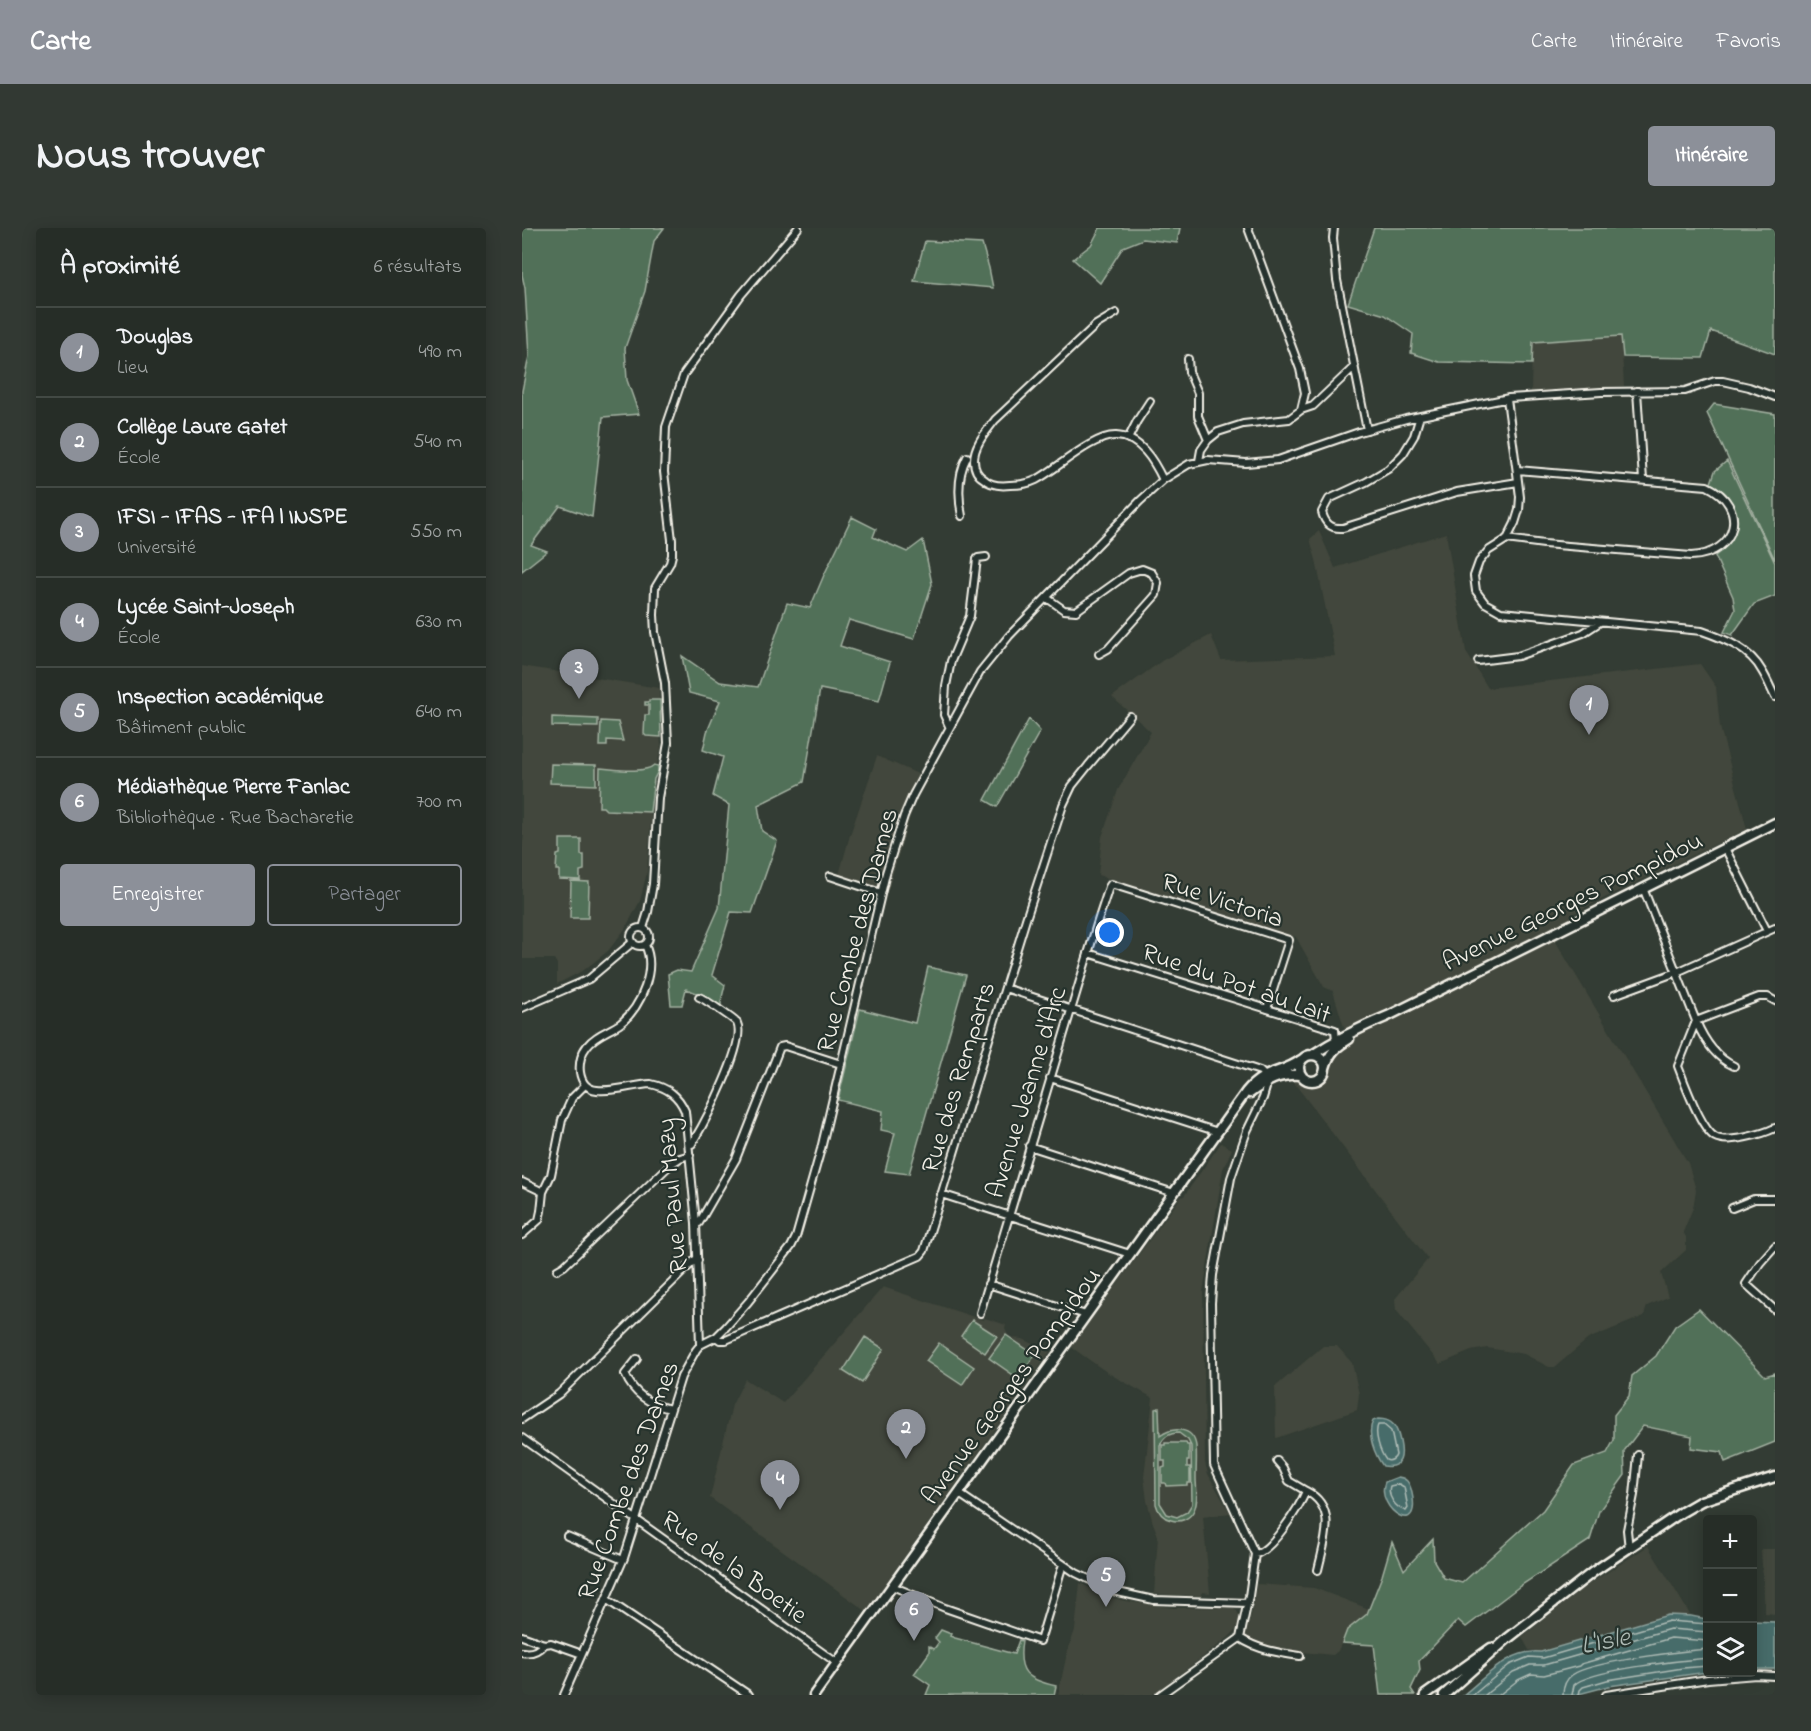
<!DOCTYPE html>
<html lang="fr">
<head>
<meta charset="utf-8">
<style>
  :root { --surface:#262d27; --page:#323933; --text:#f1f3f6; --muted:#a4a8a7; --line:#424944; --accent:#8c9099 }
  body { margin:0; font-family:"Indie Flower",sans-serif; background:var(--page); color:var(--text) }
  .controls { position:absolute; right:18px; bottom:18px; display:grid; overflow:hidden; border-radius:6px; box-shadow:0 3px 15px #0003 }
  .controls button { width:54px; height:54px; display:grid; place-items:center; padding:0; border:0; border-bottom:2px solid var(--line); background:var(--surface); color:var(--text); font:30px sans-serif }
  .you { position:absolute; left:588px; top:705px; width:21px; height:21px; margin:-15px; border:4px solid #fff; border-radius:50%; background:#1a73e8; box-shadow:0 0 0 9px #1a73e833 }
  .badge { display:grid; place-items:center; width:39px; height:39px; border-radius:50%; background:var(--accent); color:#fff; font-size:20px; font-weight:700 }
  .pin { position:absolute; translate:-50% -50px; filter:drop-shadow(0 2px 3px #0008) }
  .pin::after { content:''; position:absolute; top:32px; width:21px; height:18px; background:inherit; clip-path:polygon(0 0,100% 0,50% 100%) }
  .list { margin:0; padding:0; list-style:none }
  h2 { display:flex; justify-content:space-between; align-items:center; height:78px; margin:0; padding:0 24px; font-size:26px }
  h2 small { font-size:20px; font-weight:400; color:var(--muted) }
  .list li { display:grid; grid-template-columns:39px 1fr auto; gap:18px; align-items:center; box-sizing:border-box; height:90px; padding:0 24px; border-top:2px solid var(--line) }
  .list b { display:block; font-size:22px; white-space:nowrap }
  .list p { margin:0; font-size:20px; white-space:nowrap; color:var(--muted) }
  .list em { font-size:20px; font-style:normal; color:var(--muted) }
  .actions { display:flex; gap:12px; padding:18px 24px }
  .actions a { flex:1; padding:14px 0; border:2px solid var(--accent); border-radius:6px; text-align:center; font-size:21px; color:var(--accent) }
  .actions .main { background:var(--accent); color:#fff }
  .icon { flex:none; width:33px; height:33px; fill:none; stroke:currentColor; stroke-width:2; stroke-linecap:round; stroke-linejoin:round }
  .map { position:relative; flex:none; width:1253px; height:1467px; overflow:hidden; border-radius:6px }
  header { display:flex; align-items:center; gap:36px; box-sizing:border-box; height:84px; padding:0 30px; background:var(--accent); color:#fff }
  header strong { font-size:28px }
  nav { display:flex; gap:33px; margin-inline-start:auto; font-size:21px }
  .intro { display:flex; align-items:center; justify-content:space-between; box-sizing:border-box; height:144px; padding:0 36px }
  h1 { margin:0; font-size:42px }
  .button { padding:15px 27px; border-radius:6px; background:var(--accent); color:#fff; font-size:21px; font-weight:700 }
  main { display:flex; gap:36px; padding:0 36px }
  aside { flex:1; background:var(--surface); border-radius:6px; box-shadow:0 3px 15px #0003 }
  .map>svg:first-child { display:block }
  .built { fill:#42473c }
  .green { fill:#516f58; stroke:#a2b0a0; stroke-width:1.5; fill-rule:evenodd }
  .water { fill:#476c6a; stroke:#8ca19c; stroke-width:1.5 }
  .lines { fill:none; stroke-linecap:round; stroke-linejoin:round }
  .shore { stroke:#afbcb6; stroke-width:1.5 }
  .street-casing { stroke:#f4f1e8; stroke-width:10 }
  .secondary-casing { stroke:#f4f1e8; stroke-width:13 }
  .street { stroke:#26332d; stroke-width:6 }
  .secondary { stroke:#26332d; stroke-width:8 }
  .labels { text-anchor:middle; stroke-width:4.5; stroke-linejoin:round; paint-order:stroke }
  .street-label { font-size:26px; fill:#f4f1e8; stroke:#26332d }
  .water-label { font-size:27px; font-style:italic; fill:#afbcb6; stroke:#26332d }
</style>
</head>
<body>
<header>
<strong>Carte</strong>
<nav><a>Carte</a><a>Itinéraire</a><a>Favoris</a></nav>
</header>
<div class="intro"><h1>Nous trouver</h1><a class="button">Itinéraire</a></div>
<main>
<aside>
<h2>À proximité<small>6 résultats</small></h2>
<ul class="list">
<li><span class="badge">1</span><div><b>Douglas</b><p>Lieu</p></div><em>490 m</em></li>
<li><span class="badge">2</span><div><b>Collège Laure Gatet</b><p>École</p></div><em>540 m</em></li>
<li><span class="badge">3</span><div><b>IFSI - IFAS - IFA | INSPE</b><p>Université</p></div><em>550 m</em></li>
<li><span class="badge">4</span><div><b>Lycée Saint-Joseph</b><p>École</p></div><em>630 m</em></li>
<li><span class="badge">5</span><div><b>Inspection académique</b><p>Bâtiment public</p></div><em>640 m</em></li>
<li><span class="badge">6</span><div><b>Médiathèque Pierre Fanlac</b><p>Bibliothèque · Rue Bacharetie</p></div><em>700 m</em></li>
</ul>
<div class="actions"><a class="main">Enregistrer</a><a>Partager</a></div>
</aside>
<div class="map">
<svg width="1253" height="1467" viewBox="0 0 1253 1467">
  <rect width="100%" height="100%" fill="#333c34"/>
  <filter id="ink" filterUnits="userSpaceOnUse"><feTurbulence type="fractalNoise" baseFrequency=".0167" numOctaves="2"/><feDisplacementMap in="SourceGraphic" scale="12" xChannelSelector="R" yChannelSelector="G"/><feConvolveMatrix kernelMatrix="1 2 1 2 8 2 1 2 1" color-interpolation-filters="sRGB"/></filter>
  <g filter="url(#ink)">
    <!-- built -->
    <path class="built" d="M1099,108L1102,158L1009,164L1010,114Z
      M797,303L813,340L924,305L944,424L966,460L1178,436L1194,459L1198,499L1225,601L1052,685L1034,714L1166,935L1174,962L1171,980L1161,1004L1164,1009V1022L1139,1045L1146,1069L1125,1078L1122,1088L1066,1111L1033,1139H1027L1002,1126L965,1120L949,1123L918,1136L874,1082L873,1071L906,1031L770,852L792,858L806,850L813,825L818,819L832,810L822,799L811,763L802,759L774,709L576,647L580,609L596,562L629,504L590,469L641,432L689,407L699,432L813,428L794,332L788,311Z
      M0,438L137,460L139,520L132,551L125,644L118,673L103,701L86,723L62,742L35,756V736L32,731H0V621L2,607H0Z
      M355,528L405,550L392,575L366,662L317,647L328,607Z
      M699,915L710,921L701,941L681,1064L683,1235L686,1246L708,1285L681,1289L688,1365L681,1364L679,1368L632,1366L636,1308L631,1295L625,1273L622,1249L631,1170L586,1145L549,1119L659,969L662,968Z
      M361,1059L461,1092L463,1090L484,1097L483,1101L486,1107L490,1110L501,1111L528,1124L344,1383L188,1270L210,1177L223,1151L261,1175Z
      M801,1118H815L830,1135L837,1166L835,1182L754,1210L753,1159Z
      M1126,1318L1169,1388L1146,1387L1019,1424L1007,1422L1000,1409L1061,1360Z
      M1239,1321H1253V1386L1243,1385Z
      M558,1355L582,1367L603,1373L652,1380L708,1379L715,1383L717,1388V1395L713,1403L706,1410L630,1467H536L545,1425L553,1402Z
      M735,1356L792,1360L847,1381L845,1386L825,1402L816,1423L811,1427L759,1422L732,1416L724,1407L730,1383Z"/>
    <!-- green -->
    <path class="green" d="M0,0H142L132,13L123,63L103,120L105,152L117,186L81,189L70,289L38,278L9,317L25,323L0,343V163L7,128L3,60L0,47Z
      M578,0H658L655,15L621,11L601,19L578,55L551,31L569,17Z
      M852,0H1253V126L1189,103L1181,130L1101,129L1099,108L1011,114L1010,136L917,134L889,125L891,106L863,87L826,76Z
      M403,13L460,16L467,40L471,60L392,53Z
      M1192,176L1253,186V332L1185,185Z
      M1205,233L1253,335V368L1232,376L1210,407L1202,404L1213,382L1211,369L1193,328C1211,316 1220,284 1204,266C1200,262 1193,258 1189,255L1193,243Z
      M330,289L354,301L351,309L385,324L401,312L410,356L392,411L327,392L318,418L368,434L357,473L298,461L282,554L236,577L240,603L255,613L230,685L209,684L190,747L203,757L199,773V782L183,768L164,761L160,777H149L146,746L155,742L169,744L197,680L207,577L191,568L201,529L181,522L185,504L198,473L167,465L160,428L198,454L236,459L265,375L288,380L302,347Z
      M127,472H138L139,509L124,508L122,506L123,487H127V477H123V474H127Z
      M30,489L76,491V499L30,498Z
      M507,491L518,503L475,579L463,572Z
      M79,493L96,494L101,513L85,512V518H78Z
      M29,536L74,537V557L28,555Z
      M132,537L136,538V543L132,551L128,584L84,582L81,579H77L78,540C92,541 123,546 132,537Z
      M38,611H59V627H62V642L58,643V652L37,651V642H34L35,627L38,626Z
      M49,653L67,654L66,690H48Z
      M406,739L444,747L387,946L363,943L373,905L359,902L361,883L316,872L338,781L393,795Z
      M1177,1081L1243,1148L1253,1145V1214L1203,1234L1200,1224L1169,1220L1170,1208L1121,1198L1102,1223L1103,1247L1077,1283L1068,1312L998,1358L944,1399L936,1392L897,1433L898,1442L889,1461L893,1467H858L852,1417L820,1415L825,1402L845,1386L860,1348L870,1314L882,1342L911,1311L912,1333L922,1350L940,1355L1021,1282L1052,1237L1085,1225L1092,1212V1187L1107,1168L1110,1148L1134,1128L1153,1098Z
      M450,1092L475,1108L463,1125L439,1108Z
      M484,1107L513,1127L497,1151L467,1130Z
      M343,1109L362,1121L340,1155L321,1143Z
      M417,1115L452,1139L440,1157L404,1133Z
      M637,1180L638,1208C650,1199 671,1198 674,1218C675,1228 674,1240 674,1250C674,1260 677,1273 672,1282C668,1291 658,1295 649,1292C641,1290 636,1284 634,1276L633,1181ZM657,1205L666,1212L669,1218L670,1276L665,1284L655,1289L645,1286L638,1275V1218C641,1209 648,1205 657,1205Z
      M643,1215H664L665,1217H667V1233H665V1239H668V1255H665V1257L644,1258L643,1255H640V1240L643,1239V1233H640V1217H643Z
      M419,1402L429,1406L428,1408L433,1410L492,1426L497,1412L500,1413C495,1445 505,1451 534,1458L532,1467H404L408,1457L392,1446L407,1425V1418L412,1421L417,1414L413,1410Z"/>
    <!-- water -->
    <path class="water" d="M856,1191C871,1191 875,1199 878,1213C881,1227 881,1241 861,1238C853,1227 844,1206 851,1193Z
      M876,1249C884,1250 887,1254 889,1261C903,1314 852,1281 863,1254Z
      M1146,1387L1169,1388L1185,1391V1444L1087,1458L1053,1467H941C964,1449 988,1420 1019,1424Z
      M1231,1393L1253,1394V1441H1231Z"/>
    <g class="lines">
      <!-- shore -->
      <path class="shore" d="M856,1197H862L869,1203L874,1227C873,1231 868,1234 864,1232C858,1224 852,1206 856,1197Z
        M877,1256L882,1259L886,1280L884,1283C873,1280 865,1268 868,1258Z
        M951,1467L987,1437L1007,1429L1021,1430L1147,1393L1186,1396
        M963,1467L991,1444L1008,1437H1022L1148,1401L1186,1404
        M977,1467L996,1452L1009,1446L1022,1447L1057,1438L1059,1436L1149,1410L1186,1413
        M1041,1467C1041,1459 1043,1452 1050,1447C1066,1434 1161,1423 1186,1421
        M1050,1467L1052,1457C1066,1442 1162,1432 1186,1430
        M1057,1467L1058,1462L1061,1459L1085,1452L1161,1440L1186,1438"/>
      <defs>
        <path id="street" d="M726,0L778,141L783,165L779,182
          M812,0L811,10L815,52L845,202
          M594,85L574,97L473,192C464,204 452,217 452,232C452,240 455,247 462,251C468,257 479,258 488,257C497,257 506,256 514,252C535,241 571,207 594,208C618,209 632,233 641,252
          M666,131L667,144L676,165V188L686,212
          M1115,163L1121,252
          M985,171L995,245L998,269L997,282L993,295L985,311L966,323L957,334L952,348L954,363L963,375L979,384L1180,403C1203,411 1228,421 1240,443C1245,451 1249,461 1253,469
          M898,188L892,208L881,226L866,241L844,254L807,271L800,284C803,296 809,301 821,300L935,264L996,254
          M606,211L615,193L628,173
          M677,233L679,222L686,212L696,204L721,196L767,191L779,182L791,178L833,138
          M440,288C436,268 435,248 445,229
          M984,311L1022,316L1169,328C1216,326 1227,278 1185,258L995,242
          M525,370L542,382L554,383L607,345L620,341L630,345L636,355L634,367L586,421L577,426
          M956,433L996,428L1061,405L1078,394
          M427,498L422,487L424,458L429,433L448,388L455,331L456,330L464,329
          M1203,620L1245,703
          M308,648L359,665
          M1121,660L1174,793L1156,838C1162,854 1179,901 1193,909C1205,916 1241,906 1253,900
          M109 709a9 9 0 1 1 18 0a9 9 0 1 1-18 0Z
          M121,700L126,684L131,656L136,570L146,515L143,455L133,404L132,387L133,360L148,335L150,327V312L142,244L144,199L162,146L219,67L276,0
          M123,717C135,741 119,779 99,795C88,803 73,807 65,818C54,831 54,860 75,862C92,864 111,857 129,856C146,860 156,867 163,883L174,995L178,1117
          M566,725L813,802L814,812
          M483,760L738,843L742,847L744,860L741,870L725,903L709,950L691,1047L689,1075L692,1237L733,1326L727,1368L718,1410L638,1467
          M1092,767L1155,744L1253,700
          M0,780L67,751L111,714
          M1212,838C1194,830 1182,812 1174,793L1237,769H1246L1253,773
          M528,850L696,904
          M167,916H170L172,912C183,894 225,814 215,795C213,792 181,770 177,769
          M507,918L652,965
          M0,954L21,964
          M419,966L608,1026
          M1210,980L1232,971H1253
          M174,995H177L214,931L258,819L263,818L319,836
          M0,1007L17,992L19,983L21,964L29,947L40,892L50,870L63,857
          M1253,1018L1238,1035L1224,1056L1253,1082
          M35,1042L42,1038L149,936L158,930L168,927
          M466,1056L564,1087
          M458,1085L575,696L587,659L589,656L767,712L745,781
          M194,1109L198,1112H204L398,1028L402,1023L504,691L541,577L550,558L566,538L608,488
          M115,1131L103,1146C112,1167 128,1176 148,1181
          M0,1191L37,1166L173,1032H176
          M0,1210L315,1435
          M755,1233L761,1240L767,1253L784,1263
          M436,1265L554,1345L591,1363L632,1372L726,1375
          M45,1308L101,1332
          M1107,1321L1105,1302L1112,1267L1116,1227
          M733,1326C749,1324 778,1278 784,1263C817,1280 802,1314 796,1342
          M370,1358L423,1380L518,1413L541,1336
          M84,1371L227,1467
          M0,1408L22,1416L29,1415L60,1426
          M718,1410C736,1422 757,1425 778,1428
          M0,1424C9,1426 16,1423 22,1416
          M42,1467L102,1330L159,1149L174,1122L178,1117L194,1109L204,1099L226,1074L269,1019L274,1009L299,921L364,645L382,588L391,567L458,444L487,408L618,273L641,252L667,236L686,232L724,235L756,232L837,204L884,191L987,170L1079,164L1163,163L1193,153H1201L1227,159L1253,169
          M1084,1467L1186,1451L1234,1447L1253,1448"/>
        <path id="secondary" d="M790,827C815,811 839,799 866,788L1253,595
          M777 840a13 13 0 1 1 26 0a13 13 0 1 1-26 0Z
          M803,840C807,825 814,819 827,811
          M728,865C744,853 759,845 779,847
          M292,1467L724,864C744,840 759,847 779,832
          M903,1467L969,1420
          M922,1467L985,1411L1071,1344L1160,1284L1179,1273L1253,1249"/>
      </defs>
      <!-- street casing -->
      <use href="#street" class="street-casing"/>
      <!-- secondary casing -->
      <use href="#secondary" class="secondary-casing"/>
      <!-- street -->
      <use href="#street" class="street"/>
      <!-- secondary -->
      <use href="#secondary" class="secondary"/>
    </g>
  </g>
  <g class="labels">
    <!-- street labels -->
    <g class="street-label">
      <text transform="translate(701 671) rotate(18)" y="9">Rue Victoria</text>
      <text transform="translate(1050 672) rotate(-26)" y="9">Avenue Georges Pompidou</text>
      <text transform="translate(334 702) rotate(-75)" y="9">Rue Combe des Dames</text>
      <text transform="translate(715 754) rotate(19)" y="9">Rue du Pot au Lait</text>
      <text transform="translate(435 849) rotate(-73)" y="9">Rue des Remparts</text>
      <text transform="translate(503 864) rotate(-73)" y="9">Avenue Jeanne d'Arc</text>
      <text transform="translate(149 968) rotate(-95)" y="9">Rue Paul Mazy</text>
      <text transform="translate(488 1157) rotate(-54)" y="9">Avenue Georges Pompidou</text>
      <text transform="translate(105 1252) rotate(-70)" y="9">Rue Combe des Dames</text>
      <text transform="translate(213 1338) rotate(36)" y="9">Rue de la Boetie</text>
    </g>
    <!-- water labels -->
    <g class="water-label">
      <text transform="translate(1083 1412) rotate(-11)" y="9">L'Isle</text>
    </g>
  </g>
</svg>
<div class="controls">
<button>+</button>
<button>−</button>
<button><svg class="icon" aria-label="layers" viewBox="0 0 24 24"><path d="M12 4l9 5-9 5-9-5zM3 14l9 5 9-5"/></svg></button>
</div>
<div class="you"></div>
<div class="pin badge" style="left:1067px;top:507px">1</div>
<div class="pin badge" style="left:384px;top:1231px">2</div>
<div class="pin badge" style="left:57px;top:471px">3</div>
<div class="pin badge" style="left:258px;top:1282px">4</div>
<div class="pin badge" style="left:584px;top:1379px">5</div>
<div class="pin badge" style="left:392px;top:1413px">6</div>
</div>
</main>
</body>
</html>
